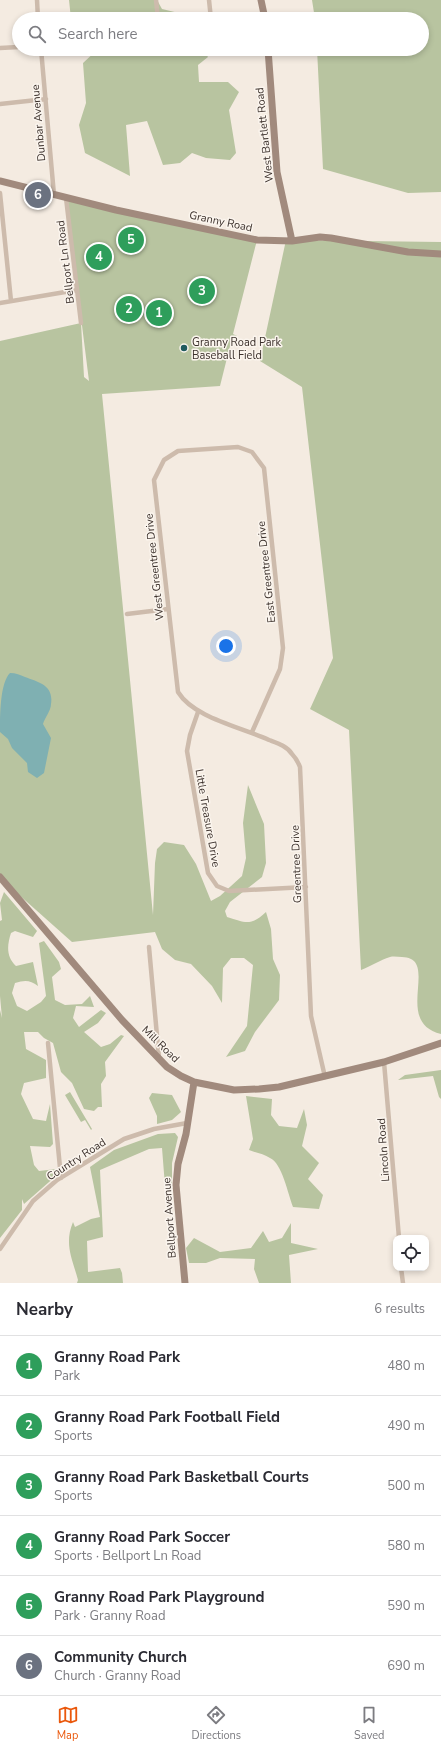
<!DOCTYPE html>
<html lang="en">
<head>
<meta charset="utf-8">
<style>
  :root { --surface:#fff; --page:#f7f7f7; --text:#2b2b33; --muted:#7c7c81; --line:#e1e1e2; --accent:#ea580c }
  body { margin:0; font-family:"Nunito Sans",sans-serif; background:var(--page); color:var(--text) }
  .controls { position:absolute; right:12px; bottom:12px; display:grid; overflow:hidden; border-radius:8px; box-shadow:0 2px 6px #0003 }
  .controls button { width:36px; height:36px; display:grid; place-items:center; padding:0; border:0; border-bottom:1px solid var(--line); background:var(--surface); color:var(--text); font:20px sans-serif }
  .you { position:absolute; left:226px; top:646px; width:14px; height:14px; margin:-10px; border:3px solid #fff; border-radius:50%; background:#1a73e8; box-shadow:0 0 0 6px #1a73e833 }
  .badge { display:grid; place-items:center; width:26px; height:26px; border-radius:50%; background:var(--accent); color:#fff; font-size:13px; font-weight:700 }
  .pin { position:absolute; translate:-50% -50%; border:2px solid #fff; box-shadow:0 1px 4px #0006 }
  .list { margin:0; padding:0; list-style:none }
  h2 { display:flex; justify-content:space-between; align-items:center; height:52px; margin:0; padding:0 16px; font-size:17px }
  h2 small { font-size:13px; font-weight:400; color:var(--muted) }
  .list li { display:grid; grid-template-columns:26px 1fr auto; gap:12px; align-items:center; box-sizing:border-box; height:60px; padding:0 16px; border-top:1px solid var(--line) }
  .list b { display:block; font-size:15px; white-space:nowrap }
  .list p { margin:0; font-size:13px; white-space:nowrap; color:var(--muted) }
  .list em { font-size:13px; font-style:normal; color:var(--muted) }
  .icon { flex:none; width:22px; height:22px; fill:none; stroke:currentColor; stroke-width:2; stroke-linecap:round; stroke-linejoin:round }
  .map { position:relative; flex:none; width:441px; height:1283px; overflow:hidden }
  .search { position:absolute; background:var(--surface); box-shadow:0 2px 6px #0003; left:12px; right:12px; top:12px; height:44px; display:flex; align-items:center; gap:10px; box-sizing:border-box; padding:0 14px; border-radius:22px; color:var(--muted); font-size:15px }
  .sheet { height:412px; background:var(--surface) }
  nav { display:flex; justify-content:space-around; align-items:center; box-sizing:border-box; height:56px; border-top:1px solid var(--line); background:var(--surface); font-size:11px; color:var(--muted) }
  nav a { display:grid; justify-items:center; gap:2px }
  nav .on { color:var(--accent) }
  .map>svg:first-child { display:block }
  .green { fill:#b8c4a0 }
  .water { fill:#7fb0b2 }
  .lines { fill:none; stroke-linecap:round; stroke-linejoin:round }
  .street { stroke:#cdbbac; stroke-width:4.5 }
  .secondary { stroke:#a18a7d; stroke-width:7 }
  .poi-dot { fill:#1f5a5e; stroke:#fbf5ee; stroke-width:1.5 }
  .labels { text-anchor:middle; stroke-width:3; stroke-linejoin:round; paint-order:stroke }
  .street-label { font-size:11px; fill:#3b302b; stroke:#fbf5ee }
  .poi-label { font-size:11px; fill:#3b302b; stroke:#fbf5ee; text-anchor:start }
</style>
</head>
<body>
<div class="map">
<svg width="441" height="1283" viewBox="0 0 441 1283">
  <rect width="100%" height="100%" fill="#f4ebe1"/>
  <!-- green -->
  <path class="green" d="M69,0H157L162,9L204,19H71Z
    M312,0H441V192L408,193L323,169L317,49H422V19H315Z
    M98,49H203L208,57L198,65L199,82H228L239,92L229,110L236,153L230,160L206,158L192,153L180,163L163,165L147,121L126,125L130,176L85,153L79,125L86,103L83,63Z
    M66,198L257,240L233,334L237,336L231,342L220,386L102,394L153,915L155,863L157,849L164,842L184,845L196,864L211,901L220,896L242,876L246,858L243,823L248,785L264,824L266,863L262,877L230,902L225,911L227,917C246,923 251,926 266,912L271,929L273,959L280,975L279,1000L255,1032L245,1051L226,1057L247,1026L253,965L244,958H231L223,968L222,1003L212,986L191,964L175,960L162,949L155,932L72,942L0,878V341L81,323L84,377L89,381Z
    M286,240L441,242V1034C392,1022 441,958 402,957C398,957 394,956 390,957C380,960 371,966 361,970L349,730L310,709L333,658L302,387L260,361Z
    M4,892L37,931L33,937L15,931L11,933C7,945 6,957 16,966L33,962L38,986C30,980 25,980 15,983L12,993L17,1006L27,1011L41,1002L46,996L39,943L44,941L59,962L61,969L52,977L55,1000L65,1005L82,1004L90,996L94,1007L76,1006L73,1018L79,1027L101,1010L106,1013L98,1023L84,1032L101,1047L110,1044L121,1035L124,1036L105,1062L106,1076L101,1084L102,1107H98L94,1111L84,1109L72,1083L61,1072L53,1043L44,1038L38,1032H24L26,1049L46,1060V1078L24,1083L21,1094L33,1119L46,1121L50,1104L53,1144L50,1147L30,1146L34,1165L39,1171L56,1169L57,1175L24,1204L22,1199V1210L0,1238V1010L2,1018L0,996V921L2,920L0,903Z
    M441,1070V1099L439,1097L433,1076L398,1080L405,1075Z
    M70,1092L92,1129L91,1130L85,1120L81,1122L65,1095Z
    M152,1093L172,1095L181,1112L172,1120L157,1124V1116L149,1098Z
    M246,1096L272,1099L271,1115L279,1126L297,1128L304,1109L307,1125L302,1146L319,1163L308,1179L323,1195L319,1209L293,1207C288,1194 282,1163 270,1158C264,1154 256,1153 249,1150L253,1139Z
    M175,1133L178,1137L172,1163V1184L165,1186L162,1148L149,1149L100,1170L103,1237L87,1241L88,1272L120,1268L122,1273L123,1283H77L78,1280C72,1258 64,1244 73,1222L75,1227L91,1219L100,1217L90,1167L114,1150L158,1134Z
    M291,1223V1243L318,1249L289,1255L291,1283H259L254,1269L255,1259L220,1258L206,1263H189L186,1248L194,1238L220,1252L251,1248L263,1231L269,1242L282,1238Z"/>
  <!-- water -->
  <path class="water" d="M10,673C16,673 20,675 25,677C38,682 54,685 51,704C51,711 45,717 43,724L51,738L44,773L37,778L28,772L27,763L12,748L8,739L0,732C0,715 0,683 10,673Z"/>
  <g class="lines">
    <!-- street -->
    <path class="street" d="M37,0L38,19
      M156,0L158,19
      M209,0L211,19
      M0,48L19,47
      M41,49L54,195
      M0,104L46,99
      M0,193L11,301
      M66,198L81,323
      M0,303L77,290
      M127,614L168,609
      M198,712L190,735L187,751L208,873L217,886L229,891L306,887
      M252,732L280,669L283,648L264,468L252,452L238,447L178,451L164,460L154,480L178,692C194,718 241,727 269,740C277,743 287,746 292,754C296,758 298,762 300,767L311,1016L325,1077
      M149,947L159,1058
      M48,1043L61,1178
      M384,1062L399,1238
      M0,1249L33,1201L57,1180L124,1139L154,1129L187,1123
      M401,1268L403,1283"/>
    <!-- secondary -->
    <path class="secondary" d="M261,0L265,19
      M268,49L277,172L292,241
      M0,181L116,210L257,240L292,241L320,237L331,238L408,252L441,254
      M0,877L122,1020L167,1067L181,1076L194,1082L234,1090L259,1089L279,1087L384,1062L441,1043
      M185,1283L176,1185L178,1164L186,1134L194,1082"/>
  </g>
  <!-- markers -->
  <circle class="poi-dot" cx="184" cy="348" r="4"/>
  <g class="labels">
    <!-- street labels -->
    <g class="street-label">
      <text transform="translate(38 123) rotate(-95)" y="4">Dunbar Avenue</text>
      <text transform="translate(264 135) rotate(-96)" y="4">West Bartlett Road</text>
      <text transform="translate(221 221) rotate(12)" y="4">Granny Road</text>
      <text transform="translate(65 262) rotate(-97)" y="4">Bellport Ln Road</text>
      <text transform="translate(154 567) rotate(-96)" y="4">West Greentree Drive</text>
      <text transform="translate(266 572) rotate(-96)" y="4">East Greentree Drive</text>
      <text transform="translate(208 818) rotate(80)" y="4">Little Treasure Drive</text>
      <text transform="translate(296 864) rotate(-92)" y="4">Greentree Drive</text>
      <text transform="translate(161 1044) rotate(44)" y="4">Mill Road</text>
      <text transform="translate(383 1150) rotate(-94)" y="4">Lincoln Road</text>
      <text transform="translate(76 1159) rotate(-33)" y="4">Country Road</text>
      <text transform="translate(169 1218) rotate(-94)" y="4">Bellport Avenue</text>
    </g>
    <!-- poi labels -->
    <g class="poi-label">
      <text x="192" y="346">Granny Road Park<tspan x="192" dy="13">Baseball Field</tspan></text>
    </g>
  </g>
</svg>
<div class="controls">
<button><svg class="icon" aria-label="locate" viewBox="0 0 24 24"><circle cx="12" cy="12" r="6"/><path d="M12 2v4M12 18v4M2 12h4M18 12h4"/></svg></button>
</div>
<div class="you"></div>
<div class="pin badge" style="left:159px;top:313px;background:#2e9e5b">1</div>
<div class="pin badge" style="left:129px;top:309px;background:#2e9e5b">2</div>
<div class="pin badge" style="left:202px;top:291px;background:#2e9e5b">3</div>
<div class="pin badge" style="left:99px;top:257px;background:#2e9e5b">4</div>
<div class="pin badge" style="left:131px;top:240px;background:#2e9e5b">5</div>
<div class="pin badge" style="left:38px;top:195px;background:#6b7280">6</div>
<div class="search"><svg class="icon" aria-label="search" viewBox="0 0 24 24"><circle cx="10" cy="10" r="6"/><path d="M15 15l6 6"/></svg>Search here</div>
</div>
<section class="sheet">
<h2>Nearby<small>6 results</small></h2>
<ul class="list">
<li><span class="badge" style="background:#2e9e5b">1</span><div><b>Granny Road Park</b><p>Park</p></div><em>480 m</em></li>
<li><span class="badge" style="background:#2e9e5b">2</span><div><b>Granny Road Park Football Field</b><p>Sports</p></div><em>490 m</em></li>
<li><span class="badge" style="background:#2e9e5b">3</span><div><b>Granny Road Park Basketball Courts</b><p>Sports</p></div><em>500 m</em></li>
<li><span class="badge" style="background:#2e9e5b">4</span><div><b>Granny Road Park Soccer</b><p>Sports · Bellport Ln Road</p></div><em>580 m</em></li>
<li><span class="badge" style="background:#2e9e5b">5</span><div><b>Granny Road Park Playground</b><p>Park · Granny Road</p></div><em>590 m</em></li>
<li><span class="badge" style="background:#6b7280">6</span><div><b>Community Church</b><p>Church · Granny Road</p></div><em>690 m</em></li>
</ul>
</section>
<nav>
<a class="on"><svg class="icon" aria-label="map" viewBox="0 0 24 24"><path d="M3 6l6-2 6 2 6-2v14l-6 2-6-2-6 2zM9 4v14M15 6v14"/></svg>Map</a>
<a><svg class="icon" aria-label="directions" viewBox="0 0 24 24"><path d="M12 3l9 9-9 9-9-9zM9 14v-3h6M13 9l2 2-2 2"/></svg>Directions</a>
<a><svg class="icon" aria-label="saved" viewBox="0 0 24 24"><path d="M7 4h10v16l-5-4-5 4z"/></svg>Saved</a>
</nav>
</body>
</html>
